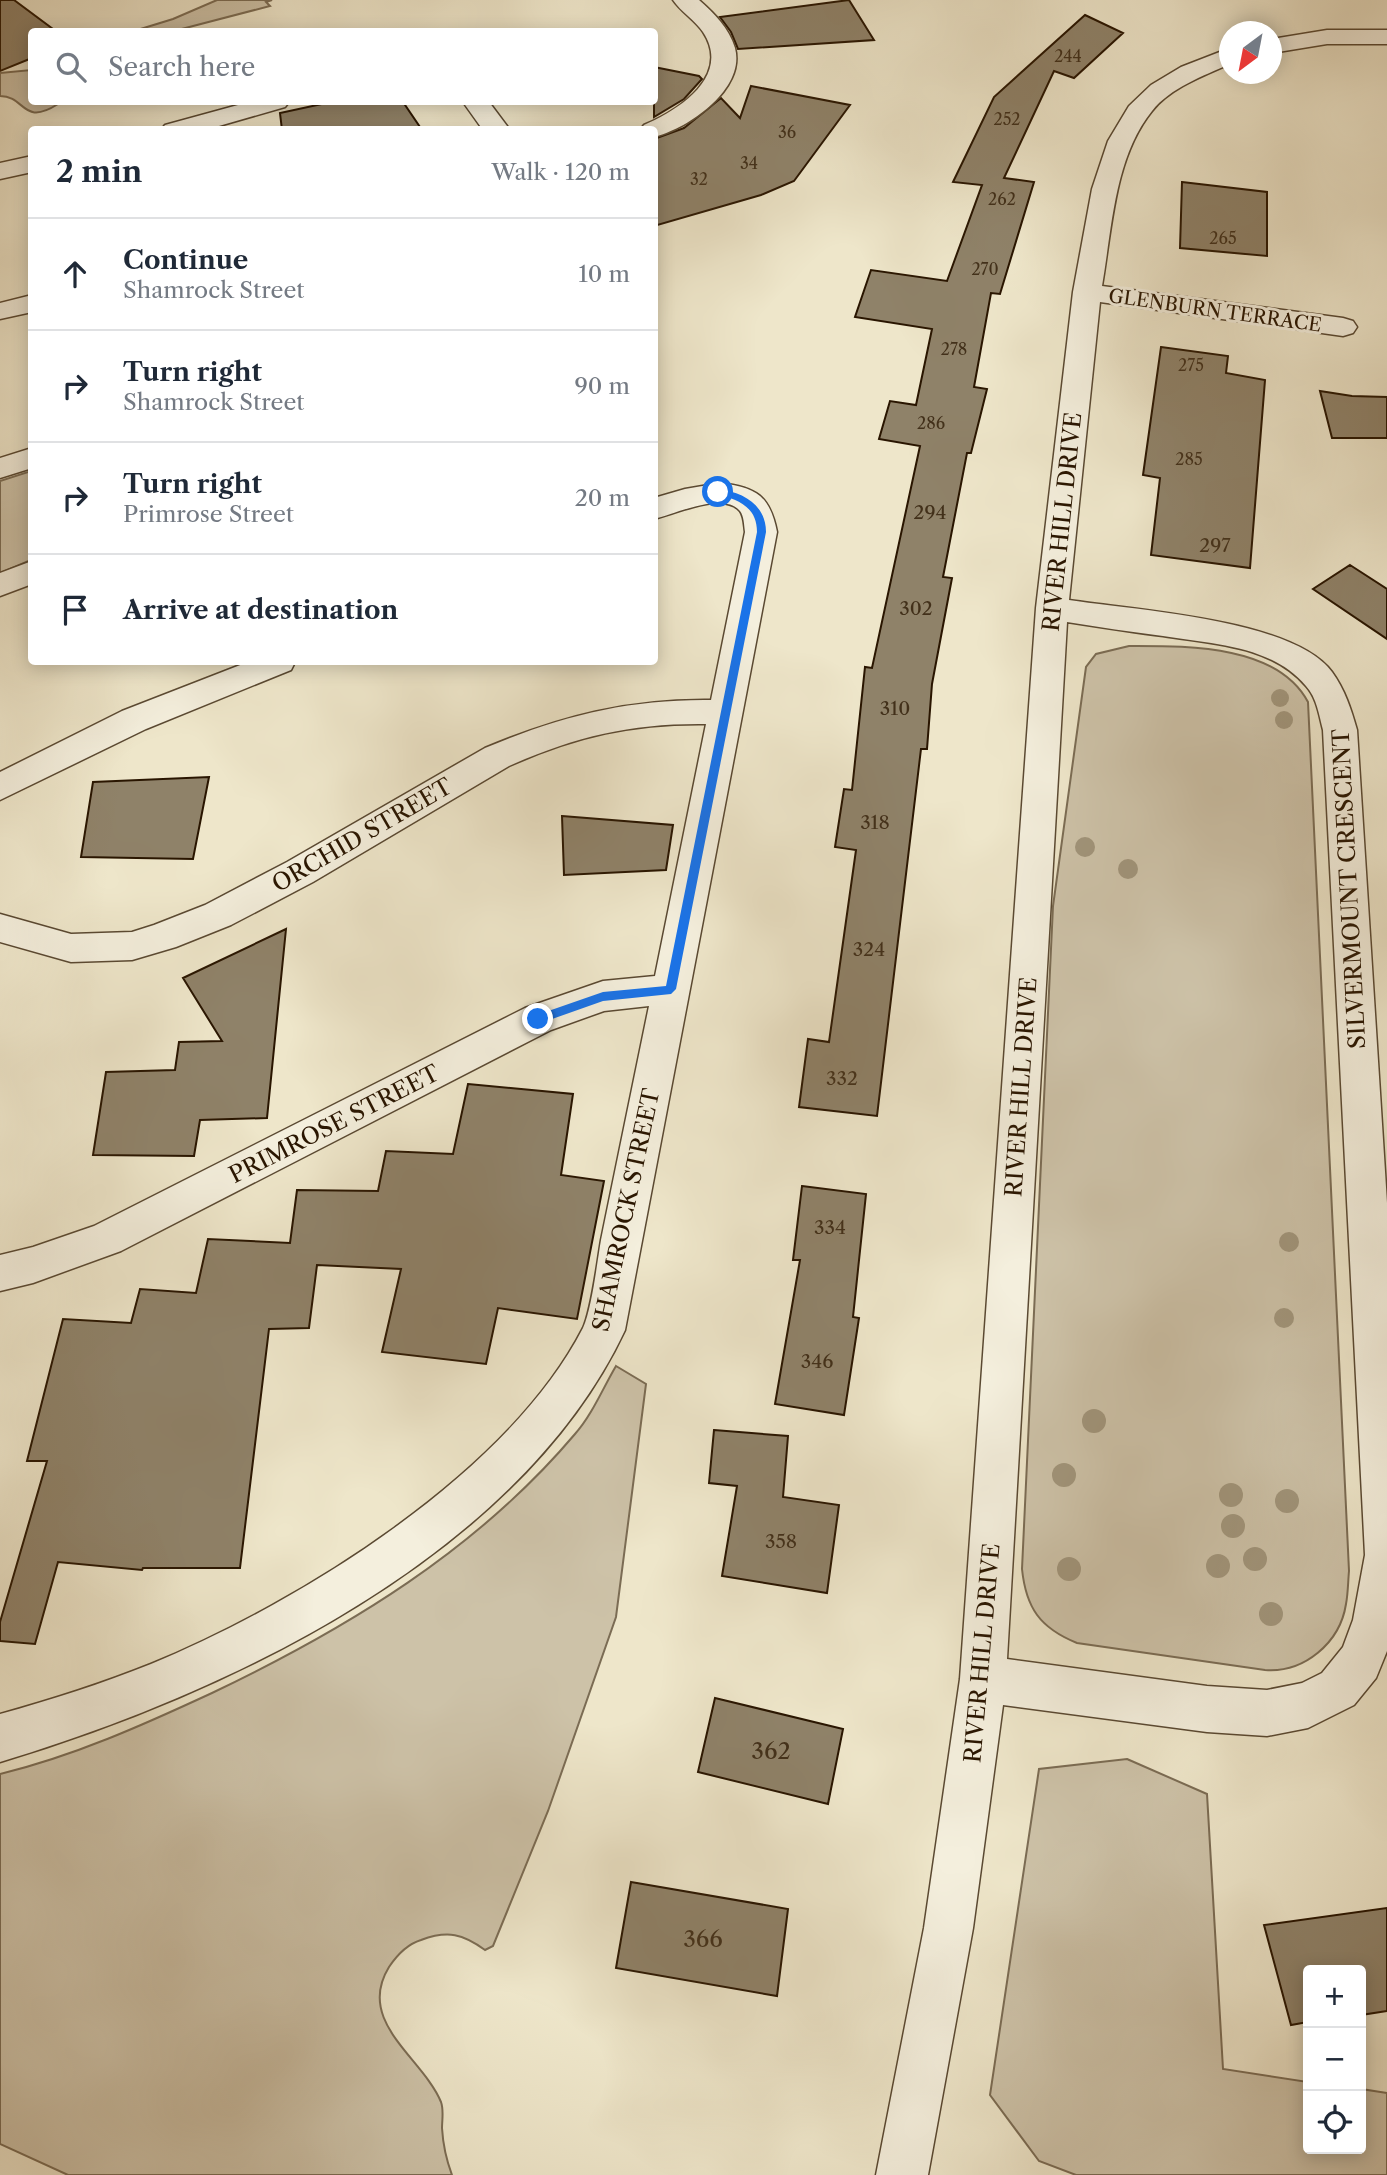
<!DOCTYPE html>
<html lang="en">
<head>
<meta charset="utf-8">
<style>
  :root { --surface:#fff; --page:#f6f6f7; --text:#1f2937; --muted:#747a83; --line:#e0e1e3 }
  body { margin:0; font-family:"Libre Caslon Text",serif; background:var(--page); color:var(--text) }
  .controls { position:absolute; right:21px; bottom:21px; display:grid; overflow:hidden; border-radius:7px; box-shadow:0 4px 18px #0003 }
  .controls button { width:63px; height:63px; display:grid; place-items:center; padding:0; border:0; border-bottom:2px solid var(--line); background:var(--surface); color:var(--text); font:35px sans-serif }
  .compass { position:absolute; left:1219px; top:21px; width:63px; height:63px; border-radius:50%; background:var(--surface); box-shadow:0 4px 18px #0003; rotate:212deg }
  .stop { position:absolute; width:21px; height:21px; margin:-16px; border:5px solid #1a73e8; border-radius:50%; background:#fff }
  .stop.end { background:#1a73e8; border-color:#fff; box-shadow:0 2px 7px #0008 }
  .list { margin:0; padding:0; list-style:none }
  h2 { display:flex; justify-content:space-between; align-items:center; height:91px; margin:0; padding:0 28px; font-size:30px }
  h2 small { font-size:23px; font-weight:400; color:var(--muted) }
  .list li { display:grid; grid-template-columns:46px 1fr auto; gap:21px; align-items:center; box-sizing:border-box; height:112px; padding:0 28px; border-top:2px solid var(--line) }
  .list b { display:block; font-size:26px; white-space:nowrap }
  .list p { margin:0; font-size:23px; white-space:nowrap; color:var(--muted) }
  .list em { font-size:23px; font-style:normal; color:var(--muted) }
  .icon { flex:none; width:38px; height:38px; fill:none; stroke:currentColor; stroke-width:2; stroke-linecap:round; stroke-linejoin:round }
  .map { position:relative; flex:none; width:1387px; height:2175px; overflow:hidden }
  .search { position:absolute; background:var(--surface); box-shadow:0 4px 18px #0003; left:28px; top:28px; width:630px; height:77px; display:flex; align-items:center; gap:18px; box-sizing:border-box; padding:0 24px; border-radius:7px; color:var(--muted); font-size:26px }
  .panel { position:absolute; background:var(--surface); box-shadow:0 4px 18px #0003; left:28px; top:126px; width:630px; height:539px; border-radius:7px }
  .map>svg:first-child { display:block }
  .green { fill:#cdc2a8; stroke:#7b6c54; stroke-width:2 }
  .building { fill:#8f8269; stroke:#291500; stroke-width:2 }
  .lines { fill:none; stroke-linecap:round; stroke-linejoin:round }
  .minor-casing { stroke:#5a4932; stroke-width:3 }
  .minor { fill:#f4efdd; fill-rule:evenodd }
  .tree { fill:#a1957b }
  .route { fill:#1a73e8 }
  .labels { text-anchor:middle; stroke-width:6; stroke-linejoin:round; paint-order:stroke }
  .far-number-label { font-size:16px; fill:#42301a }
  .far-street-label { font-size:19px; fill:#291500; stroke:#f4efdd }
  .number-label { font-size:19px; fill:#42301a }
  .street-label { font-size:23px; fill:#291500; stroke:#f4efdd }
  .near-number-label { font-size:23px; fill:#42301a }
</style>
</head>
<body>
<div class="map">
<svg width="1387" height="2175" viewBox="0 0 1387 2175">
  <rect width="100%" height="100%" fill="#eee6ca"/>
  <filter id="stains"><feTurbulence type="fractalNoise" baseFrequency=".00286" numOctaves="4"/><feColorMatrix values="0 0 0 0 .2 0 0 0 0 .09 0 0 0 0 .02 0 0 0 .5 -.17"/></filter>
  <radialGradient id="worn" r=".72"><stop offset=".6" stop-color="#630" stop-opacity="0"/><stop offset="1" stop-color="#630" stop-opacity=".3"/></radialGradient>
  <!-- green -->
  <path class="green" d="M217,0H272L266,2L270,6L174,31H134L173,19Z
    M31,70L32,102H59L58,104C22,127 26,96 0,96V73Z
    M31,471V560L0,573V481Z
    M1129,646C1186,646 1277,644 1308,702L1349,1571C1348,1582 1348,1594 1346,1604C1340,1643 1304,1673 1265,1670L1077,1643C1040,1628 1026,1608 1022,1569L1053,906L1086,667L1096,654Z
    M616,1366L646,1384L616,1617L548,1811L493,1946L485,1950C463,1934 448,1930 421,1940C408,1944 397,1955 389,1967C355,2022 423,2058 441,2102C444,2110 442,2120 442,2128C443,2145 446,2159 452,2175H68L0,2144V1774C74,1756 143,1725 212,1693C348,1628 477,1550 575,1434C592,1415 603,1388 616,1366Z
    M1127,1759L1207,1794L1223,2069L1308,2082V2149H1361V2089L1387,2093V2175H1076L1039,2161L990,2095L1039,1769Z"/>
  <!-- building -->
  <path class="building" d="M0,0H14L57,32H32V58L0,71Z
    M849,0L874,40L738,49L731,32L720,17Z
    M1085,15L1123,33L1074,78L1054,71L1004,178L1034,182L1000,294L991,293L974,387L987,389L971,453H967L943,577L952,578L932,684L927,749H921L877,1116L799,1107L808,1039L829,1042L856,850L835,847L844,789L852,790L865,667L872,668L920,446L879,439L890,401L916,405L932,329L855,317L871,270L947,281L982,185L953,182L994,97Z
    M654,67L699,76L702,79L684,99L654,117Z
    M751,86L850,105L794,181L761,195L654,226V139L684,128L721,98L740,118Z
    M331,102H403L422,130H282L280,113Z
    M1182,182L1267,192V256L1180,248Z
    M1161,347L1228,356L1226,373L1265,380L1250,568L1151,555L1160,478L1143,475Z
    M1320,391L1352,396L1387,397V438H1332Z
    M1350,565L1387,589V639L1313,589Z
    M209,777L193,859L81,857L93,782Z
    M562,816L673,825L666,870L564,875Z
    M286,929L267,1118L200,1120L194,1156L93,1155L106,1072L175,1070L179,1042L222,1041L183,978Z
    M468,1084L573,1094L561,1175L604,1181L577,1319L498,1308L486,1364L382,1352L401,1269L317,1265L309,1328L269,1329L240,1568H143L142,1570L58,1562L35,1644L0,1641V1622L47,1461H27L63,1319L131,1323L140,1289L196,1293L208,1239L290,1243L297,1190L378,1191L386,1151L453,1154Z
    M802,1186L866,1194L853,1317L859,1318L844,1415L775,1404L800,1260H793Z
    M714,1430L788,1436L783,1497L839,1505L827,1593L722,1576L737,1486L709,1483Z
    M715,1698L843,1729L828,1804L698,1772Z
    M631,1882L788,1909L777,1996L616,1968Z
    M1387,1908V2011L1361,2015V1970H1308V2022L1291,2025L1264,1925Z"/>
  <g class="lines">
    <defs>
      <path id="minor" d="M673,0H699C714,13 729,28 735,48C746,89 688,129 654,137V130H640L644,125C679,110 732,76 703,32C695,20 681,12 673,0Z
        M1327,30H1387V44H1327L1272,53V39Z
        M1230,48V64C1203,76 1170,88 1152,111C1114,158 1112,229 1102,286L1343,318L1353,321L1357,327L1353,333L1343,336L1100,302L1069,600C1134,610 1293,619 1332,672C1345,690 1351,709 1357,730L1387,1203V1651L1376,1678L1354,1705L1308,1728L1267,1736L1207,1732L1003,1705L973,1928L928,2175H876L924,1928L960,1679L1036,608L1073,292L1092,189L1108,141L1129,106L1151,85L1181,67ZM1067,622C1099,627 1131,632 1163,636C1212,644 1271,645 1306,686C1317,698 1319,715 1323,730L1365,1555L1353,1620L1343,1647L1322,1673L1302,1683L1267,1690L1207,1686L1007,1659Z
        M249,102H289L285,107L205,130H161L165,125Z
        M463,102H489L510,130H483Z
        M32,156V172L0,179V163Z
        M32,295V312L0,319V303Z
        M32,448V468L0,478V458Z
        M720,483C756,487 770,496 777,532L625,1330C519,1556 227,1694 0,1762V1714C51,1700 101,1684 151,1664C299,1603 508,1474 583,1328C592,1308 597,1263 601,1240C617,1162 633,1084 649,1006L604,1011L551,1030L121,1251L33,1283L0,1291V1255L33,1247L94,1226L525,1008L603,981L655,976L706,724C633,723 576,736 509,766L313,882L231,925L176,947L132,960L71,962L0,942V914L71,934L132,932L154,925L205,905L287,862L485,748C561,716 628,699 711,700L745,532C744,525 744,516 740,511C723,491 675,514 654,519V498L685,489Z
        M32,561V584L0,596V573Z
        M248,662H295L291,670L146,729L0,800V772L122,711Z"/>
    </defs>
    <!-- minor casing -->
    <use href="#minor" class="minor-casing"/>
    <!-- minor -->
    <use href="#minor" class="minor"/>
  </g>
  <!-- trees -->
  <g class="tree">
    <circle cx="1280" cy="698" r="9"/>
    <circle cx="1284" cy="720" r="9"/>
    <circle cx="1085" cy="847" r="10"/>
    <circle cx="1128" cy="869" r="10"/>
    <circle cx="1289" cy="1242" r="10"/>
    <circle cx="1284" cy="1318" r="10"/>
    <circle cx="1094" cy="1421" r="12"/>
    <circle cx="1064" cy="1475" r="12"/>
    <circle cx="1231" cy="1495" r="12"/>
    <circle cx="1287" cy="1501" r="12"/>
    <circle cx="1233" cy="1526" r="12"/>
    <circle cx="1255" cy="1559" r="12"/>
    <circle cx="1218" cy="1566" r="12"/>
    <circle cx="1069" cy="1569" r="12"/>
    <circle cx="1271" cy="1614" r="12"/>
  </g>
  <!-- route -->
  <path class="route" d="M718,489C743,492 766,505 766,532L676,989L671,994L603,1001L538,1024L534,1022V1016L603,992L666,986L757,532C757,506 737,499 715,494V490Z"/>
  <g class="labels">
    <!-- far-number labels -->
    <g class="far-number-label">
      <text x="1068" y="62">244</text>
      <text x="1007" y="125">252</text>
      <text x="787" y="138">36</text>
      <text x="749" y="169">34</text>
      <text x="699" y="185">32</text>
      <text x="1002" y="205">262</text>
      <text x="1223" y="244">265</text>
      <text x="985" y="275">270</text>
      <text x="954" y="355">278</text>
      <text x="1191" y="371">275</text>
      <text x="931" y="429">286</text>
      <text x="1189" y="465">285</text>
    </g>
    <!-- far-street labels -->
    <g class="far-street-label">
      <text transform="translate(1215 310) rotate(8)" y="7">GLENBURN TERRACE</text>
    </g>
    <!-- number labels -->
    <g class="number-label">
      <text x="930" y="519">294</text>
      <text x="1215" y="552">297</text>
      <text x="916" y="615">302</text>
      <text x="895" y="715">310</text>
      <text x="875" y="829">318</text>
      <text x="869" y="956">324</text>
      <text x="842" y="1085">332</text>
      <text x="830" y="1234">334</text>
      <text x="817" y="1368">346</text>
      <text x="781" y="1548">358</text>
    </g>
    <!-- street labels -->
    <g class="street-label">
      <text transform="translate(1062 522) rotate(-84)" y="8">RIVER HILL DRIVE</text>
      <text transform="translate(362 835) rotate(-30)" y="8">ORCHID STREET</text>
      <text transform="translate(1349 889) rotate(-93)" y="8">SILVERMOUNT CRESCENT</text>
      <text transform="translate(1021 1087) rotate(-86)" y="8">RIVER HILL DRIVE</text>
      <text transform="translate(334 1124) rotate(-27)" y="8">PRIMROSE STREET</text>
      <text transform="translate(626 1210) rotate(-78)" y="8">SHAMROCK STREET</text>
      <text transform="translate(982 1653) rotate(-85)" y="8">RIVER HILL DRIVE</text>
    </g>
    <!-- near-number labels -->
    <g class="near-number-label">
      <text x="771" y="1759">362</text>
      <text x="703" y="1947">366</text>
    </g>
  </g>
  <rect width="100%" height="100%" filter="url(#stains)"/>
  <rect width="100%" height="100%" fill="url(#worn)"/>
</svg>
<div class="controls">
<button>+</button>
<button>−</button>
<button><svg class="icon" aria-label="locate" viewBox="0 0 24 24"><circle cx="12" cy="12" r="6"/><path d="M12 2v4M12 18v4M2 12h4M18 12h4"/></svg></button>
</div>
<svg class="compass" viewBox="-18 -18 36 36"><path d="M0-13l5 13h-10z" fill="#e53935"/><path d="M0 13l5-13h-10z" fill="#747a83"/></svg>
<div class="stop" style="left:718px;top:492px"></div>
<div class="stop end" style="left:538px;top:1019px"></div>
<div class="search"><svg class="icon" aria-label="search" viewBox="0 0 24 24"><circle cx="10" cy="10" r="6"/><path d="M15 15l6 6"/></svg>Search here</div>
<section class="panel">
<h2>2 min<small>Walk · 120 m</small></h2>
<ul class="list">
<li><svg class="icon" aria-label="ahead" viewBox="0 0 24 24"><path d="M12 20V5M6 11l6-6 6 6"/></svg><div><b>Continue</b><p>Shamrock Street</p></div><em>10 m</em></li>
<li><svg class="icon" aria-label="right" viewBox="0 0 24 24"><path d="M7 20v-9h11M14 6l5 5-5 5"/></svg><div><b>Turn right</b><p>Shamrock Street</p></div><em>90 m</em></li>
<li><svg class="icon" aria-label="right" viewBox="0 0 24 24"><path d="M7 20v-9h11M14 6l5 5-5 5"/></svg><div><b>Turn right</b><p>Primrose Street</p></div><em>20 m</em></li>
<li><svg class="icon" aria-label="arrive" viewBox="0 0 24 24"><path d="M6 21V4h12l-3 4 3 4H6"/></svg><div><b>Arrive at destination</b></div></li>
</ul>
</section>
</div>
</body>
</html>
